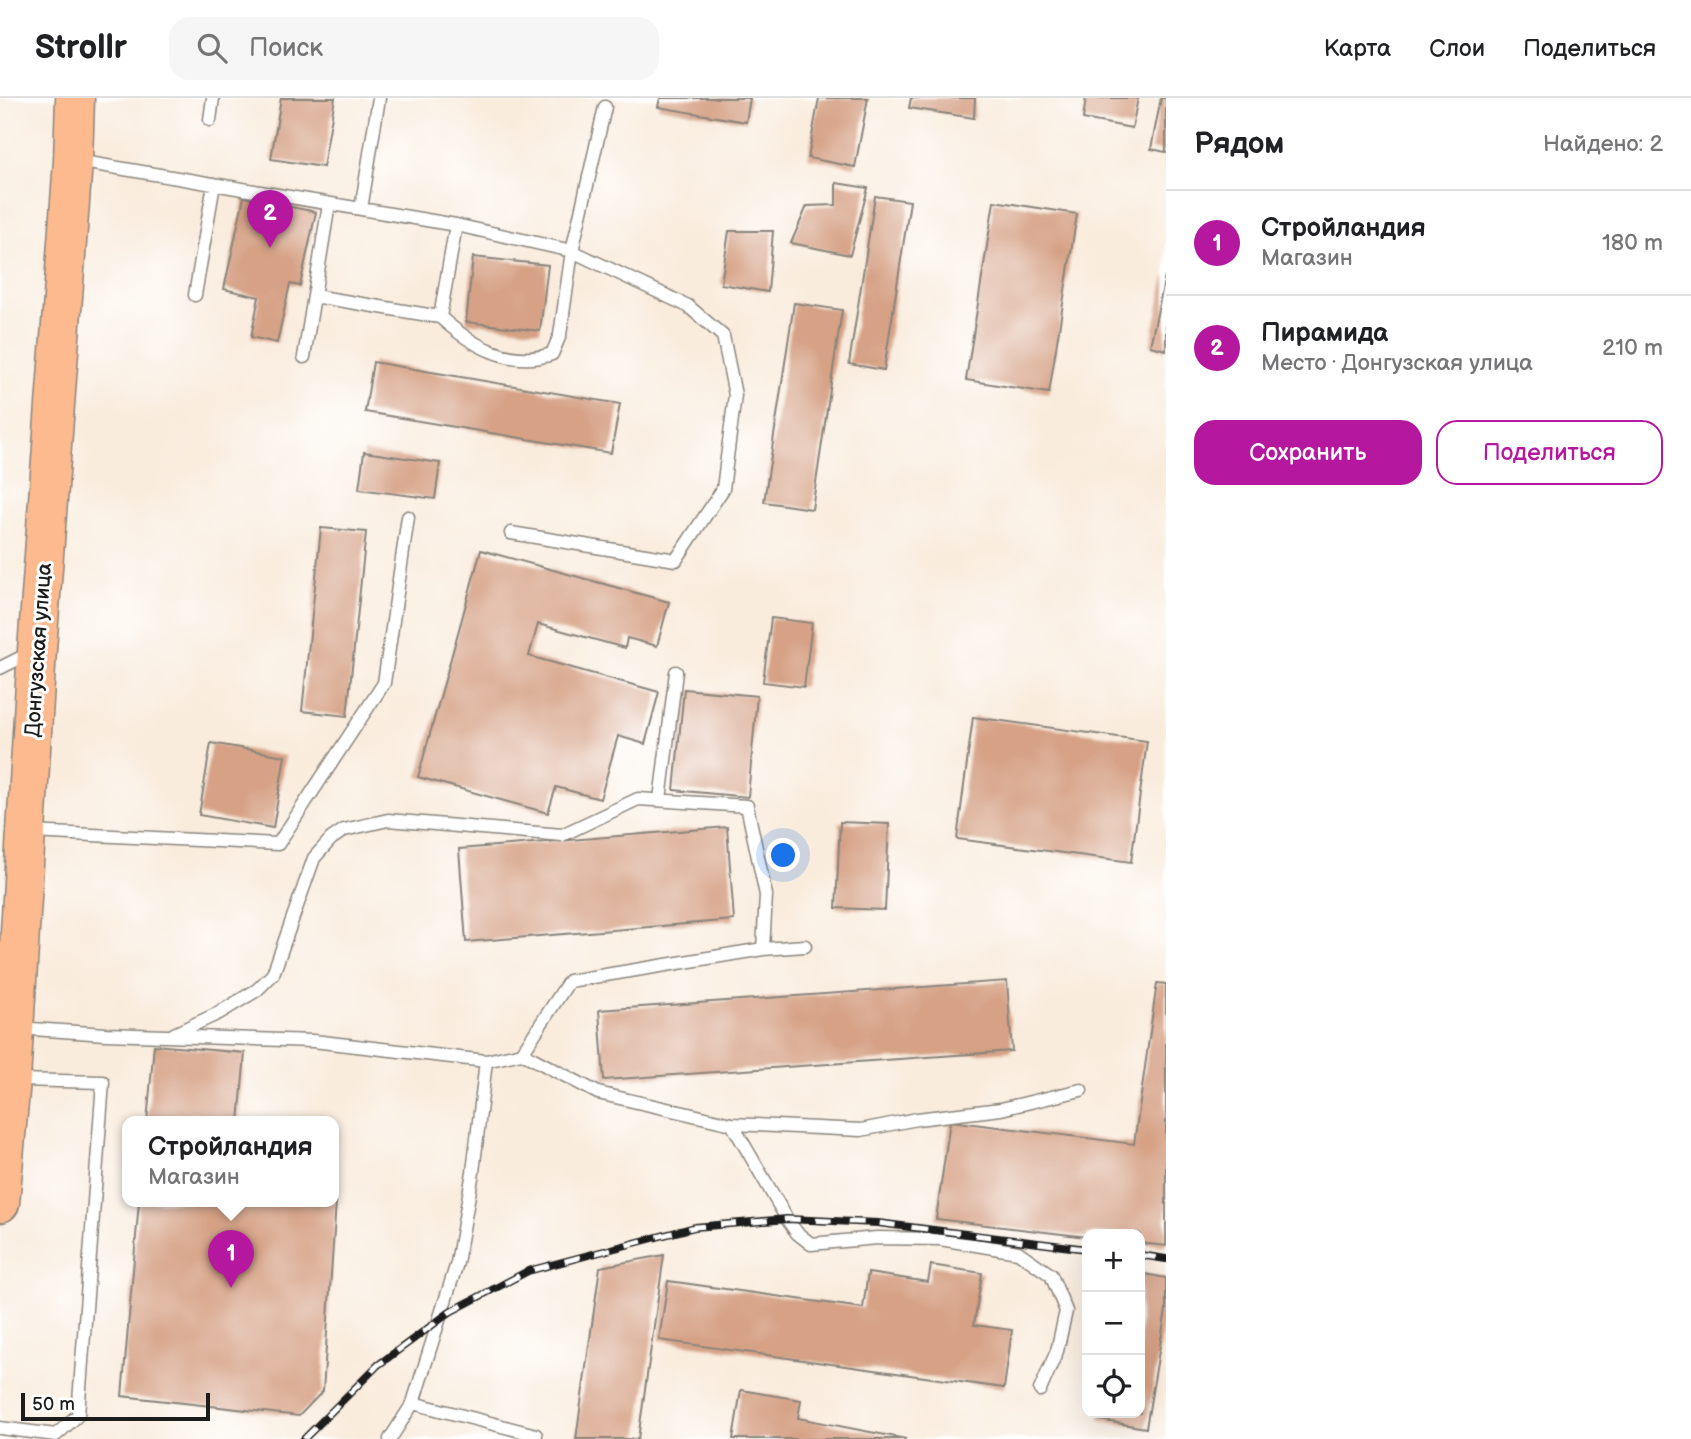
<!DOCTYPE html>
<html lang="ru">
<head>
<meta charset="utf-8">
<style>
  :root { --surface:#fff; --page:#f6f6f6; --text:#202124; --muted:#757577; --line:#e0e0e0; --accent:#b5179e }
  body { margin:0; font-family:"Balsamiq Sans",sans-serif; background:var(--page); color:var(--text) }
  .controls { position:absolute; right:21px; bottom:21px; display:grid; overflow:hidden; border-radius:14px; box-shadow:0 7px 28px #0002 }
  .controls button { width:63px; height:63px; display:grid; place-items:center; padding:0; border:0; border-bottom:2px solid var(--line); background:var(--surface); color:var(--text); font:35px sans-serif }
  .scale { position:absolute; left:21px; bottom:18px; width:189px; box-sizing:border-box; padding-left:7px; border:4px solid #1c1c1c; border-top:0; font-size:19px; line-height:24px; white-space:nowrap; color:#1c1c1c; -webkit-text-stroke:5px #fff; paint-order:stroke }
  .you { position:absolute; left:784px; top:758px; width:24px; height:24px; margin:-18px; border:5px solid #fff; border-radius:50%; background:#1a73e8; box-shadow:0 0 0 10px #1a73e833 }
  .badge { display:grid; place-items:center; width:46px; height:46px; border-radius:50%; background:var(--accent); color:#fff; font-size:23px; font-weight:700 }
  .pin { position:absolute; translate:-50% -58px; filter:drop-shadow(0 2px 4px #0008) }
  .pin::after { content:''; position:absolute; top:37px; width:24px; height:21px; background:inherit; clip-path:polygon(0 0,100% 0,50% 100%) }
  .popup { position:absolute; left:122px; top:1018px; width:217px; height:91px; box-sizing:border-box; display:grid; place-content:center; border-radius:14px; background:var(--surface); filter:drop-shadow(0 2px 5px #0005); font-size:23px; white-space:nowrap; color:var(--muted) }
  .popup b { font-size:26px; color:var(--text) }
  .popup::after { content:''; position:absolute; left:50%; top:100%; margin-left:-14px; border:14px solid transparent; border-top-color:var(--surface) }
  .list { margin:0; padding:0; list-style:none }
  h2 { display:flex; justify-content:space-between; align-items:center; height:91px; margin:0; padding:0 28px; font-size:30px }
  h2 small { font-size:23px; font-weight:400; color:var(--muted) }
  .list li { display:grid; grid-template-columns:46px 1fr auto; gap:21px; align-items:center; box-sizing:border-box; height:105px; padding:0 28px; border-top:2px solid var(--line) }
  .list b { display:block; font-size:26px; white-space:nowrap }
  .list p { margin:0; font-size:23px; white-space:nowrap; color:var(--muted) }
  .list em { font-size:23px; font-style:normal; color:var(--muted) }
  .actions { display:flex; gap:14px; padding:21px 28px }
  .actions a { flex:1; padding:16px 0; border:2px solid var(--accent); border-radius:21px; text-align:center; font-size:24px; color:var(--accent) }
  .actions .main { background:var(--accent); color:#fff }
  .icon { flex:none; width:38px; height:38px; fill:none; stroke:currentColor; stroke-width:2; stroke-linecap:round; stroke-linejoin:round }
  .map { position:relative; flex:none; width:1166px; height:1341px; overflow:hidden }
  header { display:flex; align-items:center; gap:42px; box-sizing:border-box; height:98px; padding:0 35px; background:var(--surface); border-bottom:2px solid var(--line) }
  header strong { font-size:33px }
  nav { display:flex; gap:38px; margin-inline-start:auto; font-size:24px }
  .search { width:490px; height:63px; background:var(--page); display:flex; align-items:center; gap:18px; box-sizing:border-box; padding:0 24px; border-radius:21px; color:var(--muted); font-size:26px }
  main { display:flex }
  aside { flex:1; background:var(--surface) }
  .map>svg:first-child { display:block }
  .building { fill:#d6a185 }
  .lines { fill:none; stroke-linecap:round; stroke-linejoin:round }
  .lane-casing { stroke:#8a847c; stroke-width:15 }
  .highway-casing { stroke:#8a847c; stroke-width:41 }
  .lane { stroke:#fff; stroke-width:12 }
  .highway { stroke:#fcba8e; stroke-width:38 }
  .rail-casing { stroke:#1c1c1c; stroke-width:8 }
  .rail { stroke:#fff; stroke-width:5; stroke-dasharray:16; stroke-linecap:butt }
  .labels { text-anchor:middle; stroke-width:6; stroke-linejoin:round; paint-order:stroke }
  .street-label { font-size:21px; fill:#1c1c1c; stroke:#fff }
</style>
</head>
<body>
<header>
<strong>Strollr</strong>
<div class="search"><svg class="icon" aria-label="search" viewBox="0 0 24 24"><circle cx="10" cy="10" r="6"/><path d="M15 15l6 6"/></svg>Поиск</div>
<nav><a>Карта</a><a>Слои</a><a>Поделиться</a></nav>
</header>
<main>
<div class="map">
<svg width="1166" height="1341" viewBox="0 0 1166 1341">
  <rect width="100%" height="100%" fill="#fff"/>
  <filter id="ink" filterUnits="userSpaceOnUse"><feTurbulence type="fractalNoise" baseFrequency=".0143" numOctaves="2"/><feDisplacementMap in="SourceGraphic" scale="14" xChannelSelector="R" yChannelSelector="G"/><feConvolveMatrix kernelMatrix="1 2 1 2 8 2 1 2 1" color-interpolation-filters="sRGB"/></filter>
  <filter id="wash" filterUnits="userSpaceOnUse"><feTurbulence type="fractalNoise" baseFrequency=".00686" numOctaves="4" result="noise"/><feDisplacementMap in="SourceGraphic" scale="28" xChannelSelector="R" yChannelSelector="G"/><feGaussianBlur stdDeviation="1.57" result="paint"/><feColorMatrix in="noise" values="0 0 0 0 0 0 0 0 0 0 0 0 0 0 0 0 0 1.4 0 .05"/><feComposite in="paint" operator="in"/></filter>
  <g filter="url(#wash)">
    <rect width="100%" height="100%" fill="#f9ecdd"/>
    <g id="blocks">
      <!-- building -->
      <path class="building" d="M281,0H335L323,69L271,61Z
        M660,0H750L746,24L658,9Z
        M819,0H868L855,69L808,60Z
        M911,0H975L974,20L909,10Z
        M1086,0H1138L1132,30L1083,21Z
        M1161,0H1166V54L1151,51Z
        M836,85L868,90L850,157L791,145L807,108L836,107Z
        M875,98L910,103L884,272L849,266Z
        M244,99L316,114L300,188L290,186L277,245L251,239L259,199L224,191Z
        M994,103L1077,116L1049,295L966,282Z
        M729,133H773L768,194L721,186Z
        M473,159L548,167L540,233L466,224Z
        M1165,179H1166V252L1150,248Z
        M794,205L842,212L812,411L764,404Z
        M373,264L620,306L611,355L365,314Z
        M364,354L440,365L435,401L359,391Z
        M321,430L366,434L347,618L302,613Z
        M481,452L669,504L657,548L627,540L625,550L538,526L529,558L659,594L645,646L618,638L600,701L556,689L548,715L418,679Z
        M771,520L812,525L804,589L763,584Z
        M684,591L757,598L748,699L674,692Z
        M973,619L1147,643L1131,764L957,741Z
        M211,645L285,658L273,730L199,717Z
        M840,724L889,726L885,812L836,810Z
        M727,729L734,822L466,844L459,751Z
        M1007,883L1012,953L604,982L599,912Z
        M1157,885L1166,886V1148L1140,1145V1136H1087V1139L936,1121L950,1023L1134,1046Z
        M154,947L245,955L239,1024H147Z
        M139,1104H336L323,1293L299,1318L122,1298Z
        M664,1157L638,1341H576L600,1169Z
        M931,1167L982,1175L974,1227L1012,1232L1004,1290L659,1242L668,1183L863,1210L868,1175L928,1184Z
        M1140,1175L1166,1180V1212L1146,1330L1099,1322L1100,1315H1140Z
        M741,1292L801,1302L798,1320L906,1341H733Z"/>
    </g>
  </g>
  <g filter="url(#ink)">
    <use href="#blocks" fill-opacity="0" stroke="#8a847c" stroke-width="2"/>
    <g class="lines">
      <defs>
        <path id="lane" d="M210,22L213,0
          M77,63L456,127L572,153L688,208L723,238L735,297L723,391L676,462L511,435
          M361,111L379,0
          M195,197L214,86
          M314,198L440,219L456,127
          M440,219C471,247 509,270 552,256L560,237L572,153L605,9
          M304,259L329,106
          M0,570L30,555
          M660,702L676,574
          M30,734L278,746L384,585L408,419
          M17,930L106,936L313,943L486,963L522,955L569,883L763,851L805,848
          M174,936L219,915L257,892L273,876L314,760L331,741L344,732L388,722L562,737L638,701L747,708L766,797L763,851
          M522,955L598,995L732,1026L861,1032L917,1021L1001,1011L1081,992
          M732,1026L787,1121L797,1135L811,1146L877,1140L940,1141L1018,1154L1051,1177L1066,1213L1057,1253L1040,1292
          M413,1305L536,1337
          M0,1330L56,1337L78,1317L103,984L16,982
          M390,1341L413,1305L457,1165L473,1074L486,963"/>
        <path id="highway" d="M0,1105L11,982L37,552L73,63L75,0"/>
      </defs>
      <!-- lane casing -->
      <use href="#lane" class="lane-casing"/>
      <!-- highway casing -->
      <use href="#highway" class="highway-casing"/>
      <!-- lane -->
      <use href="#lane" class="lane"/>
      <!-- highway -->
      <use href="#highway" class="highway"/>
      <defs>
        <path id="rail" d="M1140,1157L1166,1161
          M304,1341L378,1267L450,1214L528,1173L695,1129L787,1121L878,1125L1087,1151"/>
      </defs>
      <!-- rail casing -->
      <use href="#rail" class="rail-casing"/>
      <!-- rail -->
      <use href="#rail" class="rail"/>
    </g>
  </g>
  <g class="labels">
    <!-- street labels -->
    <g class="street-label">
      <text transform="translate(38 552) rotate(-86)" y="7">Донгузская улица</text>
    </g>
  </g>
</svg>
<div class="controls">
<button>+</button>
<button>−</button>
<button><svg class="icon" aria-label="locate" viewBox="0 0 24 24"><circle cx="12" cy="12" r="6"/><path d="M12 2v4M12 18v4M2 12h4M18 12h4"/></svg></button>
</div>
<div class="scale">50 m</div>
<div class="you"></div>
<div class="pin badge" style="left:231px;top:1190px">1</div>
<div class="popup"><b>Стройландия</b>Магазин</div>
<div class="pin badge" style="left:270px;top:150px">2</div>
</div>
<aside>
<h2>Рядом<small>Найдено: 2</small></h2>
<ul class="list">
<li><span class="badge">1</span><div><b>Стройландия</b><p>Магазин</p></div><em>180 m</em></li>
<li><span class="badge">2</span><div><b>Пирамида</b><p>Место · Донгузская улица</p></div><em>210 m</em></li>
</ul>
<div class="actions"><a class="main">Сохранить</a><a>Поделиться</a></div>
</aside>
</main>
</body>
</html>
